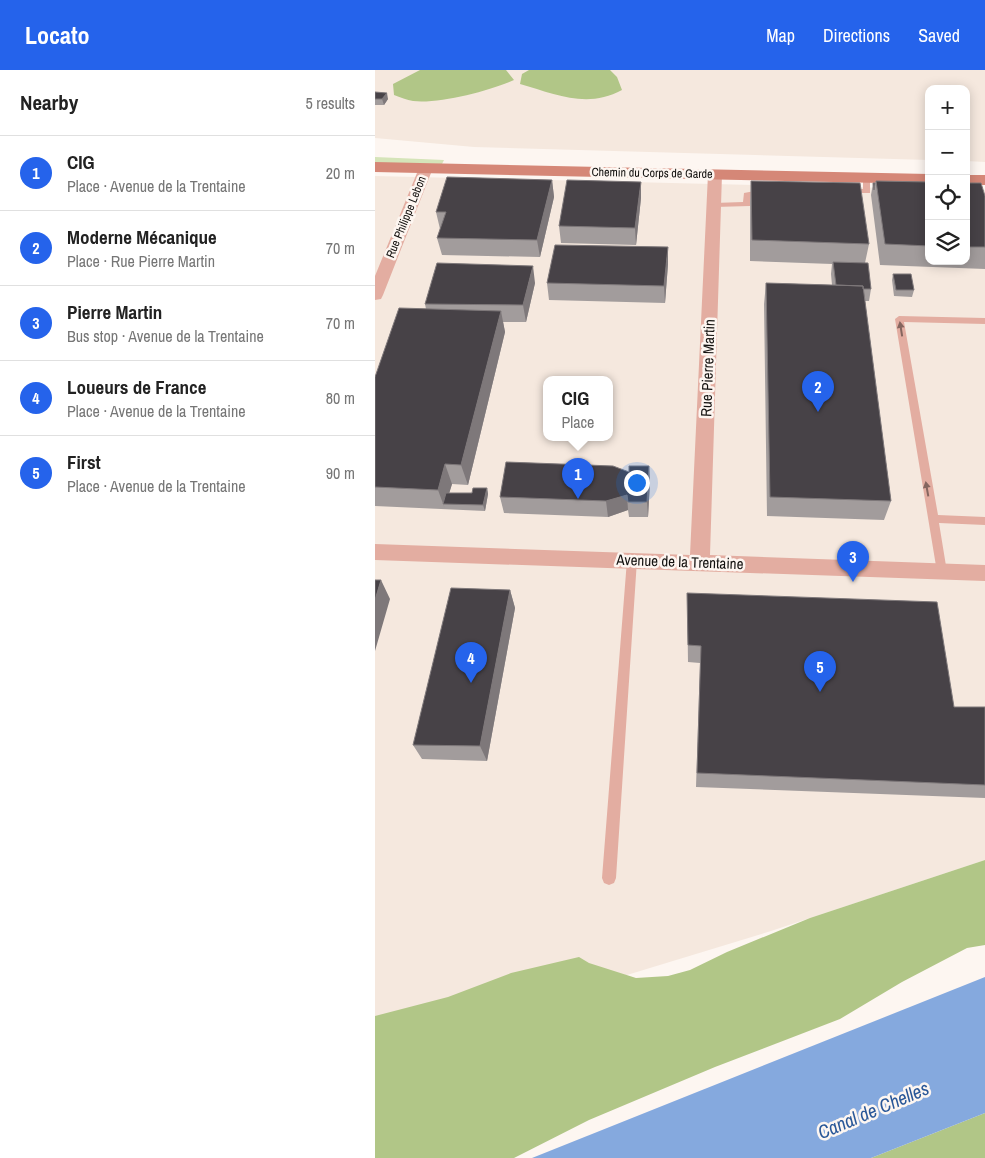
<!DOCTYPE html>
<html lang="en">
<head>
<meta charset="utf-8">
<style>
  :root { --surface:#fff; --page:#f6f6f6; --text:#222; --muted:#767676; --line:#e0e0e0; --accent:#2563eb }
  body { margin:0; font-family:"Archivo Narrow",sans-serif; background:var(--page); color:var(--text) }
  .controls { position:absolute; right:15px; top:15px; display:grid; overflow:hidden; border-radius:10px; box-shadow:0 2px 12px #0003 }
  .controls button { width:45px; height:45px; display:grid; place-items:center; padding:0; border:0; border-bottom:1px solid var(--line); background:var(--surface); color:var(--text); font:25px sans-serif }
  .you { position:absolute; left:261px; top:412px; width:18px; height:18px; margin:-12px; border:4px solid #fff; border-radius:50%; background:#1a73e8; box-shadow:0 0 0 8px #1a73e833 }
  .badge { display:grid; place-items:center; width:32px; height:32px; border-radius:50%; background:var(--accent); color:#fff; font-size:16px; font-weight:700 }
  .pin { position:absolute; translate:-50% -41px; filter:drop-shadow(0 1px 2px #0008) }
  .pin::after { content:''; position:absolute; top:26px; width:18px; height:15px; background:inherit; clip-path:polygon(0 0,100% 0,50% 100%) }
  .popup { position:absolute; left:168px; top:306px; width:70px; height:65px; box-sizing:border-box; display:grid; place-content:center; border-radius:10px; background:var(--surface); filter:drop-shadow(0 1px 4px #0005); font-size:16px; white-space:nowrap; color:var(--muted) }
  .popup b { font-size:19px; color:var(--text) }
  .popup::after { content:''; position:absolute; left:50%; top:100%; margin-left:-10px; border:10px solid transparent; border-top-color:var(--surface) }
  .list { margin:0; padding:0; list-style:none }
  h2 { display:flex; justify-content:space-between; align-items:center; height:65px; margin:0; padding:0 20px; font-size:21px }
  h2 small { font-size:16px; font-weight:400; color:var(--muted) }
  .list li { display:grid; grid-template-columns:32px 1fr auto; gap:15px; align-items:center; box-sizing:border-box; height:75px; padding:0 20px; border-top:1px solid var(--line) }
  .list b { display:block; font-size:19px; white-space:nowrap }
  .list p { margin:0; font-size:16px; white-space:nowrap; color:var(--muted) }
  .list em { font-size:16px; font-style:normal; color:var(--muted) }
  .icon { flex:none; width:28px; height:28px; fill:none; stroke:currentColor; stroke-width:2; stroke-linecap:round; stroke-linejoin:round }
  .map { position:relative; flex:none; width:610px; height:1088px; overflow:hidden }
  header { display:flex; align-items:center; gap:30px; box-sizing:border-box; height:70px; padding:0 25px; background:var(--accent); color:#fff }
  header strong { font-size:24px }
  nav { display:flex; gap:28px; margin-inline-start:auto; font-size:18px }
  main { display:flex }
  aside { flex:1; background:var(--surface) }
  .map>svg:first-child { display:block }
  .built { fill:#f5e8de; fill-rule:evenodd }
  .green { fill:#d5e4b9 }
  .forest { fill:#b1c687 }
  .water { fill:#85a9de }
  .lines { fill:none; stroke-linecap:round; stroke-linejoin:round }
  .lane { fill:#e3ada1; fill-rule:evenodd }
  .street { fill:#e3ada1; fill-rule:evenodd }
  .secondary { fill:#d58777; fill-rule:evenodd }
  .wall { fill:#a29c9c }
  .shaded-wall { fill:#7e787a }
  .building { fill:#474247; stroke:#7e787a }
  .oneway { fill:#85665f }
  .labels { text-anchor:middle; stroke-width:5; stroke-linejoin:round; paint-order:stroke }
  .far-street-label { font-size:12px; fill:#12100e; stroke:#fdf6f1 }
  .street-label { font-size:15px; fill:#12100e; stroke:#fdf6f1 }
  .near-water-label { font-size:19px; font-style:italic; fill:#295798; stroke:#fdf6f1 }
</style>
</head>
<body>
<header>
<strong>Locato</strong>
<nav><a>Map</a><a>Directions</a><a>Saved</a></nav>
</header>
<main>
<aside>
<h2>Nearby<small>5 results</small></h2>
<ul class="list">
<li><span class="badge">1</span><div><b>CIG</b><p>Place · Avenue de la Trentaine</p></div><em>20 m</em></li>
<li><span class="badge">2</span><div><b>Moderne Mécanique</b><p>Place · Rue Pierre Martin</p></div><em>70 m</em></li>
<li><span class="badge">3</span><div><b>Pierre Martin</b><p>Bus stop · Avenue de la Trentaine</p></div><em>70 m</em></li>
<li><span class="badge">4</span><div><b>Loueurs de France</b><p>Place · Avenue de la Trentaine</p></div><em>80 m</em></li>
<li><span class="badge">5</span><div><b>First</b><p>Place · Avenue de la Trentaine</p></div><em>90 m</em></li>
</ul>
</aside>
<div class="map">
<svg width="610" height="1088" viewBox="0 0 610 1088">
  <rect width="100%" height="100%" fill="#fdf6f1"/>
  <!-- built -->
  <path class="built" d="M0,0H610V92L591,91V19H554V90L99,77L0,68Z
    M0,106L554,119V191H591V119L610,120V790L396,861L0,982ZM172,310H234V368H172Z"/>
  <!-- green -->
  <path class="green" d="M0,87L69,90L67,94L0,93Z"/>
  <!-- forest -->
  <path class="forest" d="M45,0H131L139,10C114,21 64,34 38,31C32,30 25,27 19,25L18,14Z
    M154,0H235L242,7L247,20C212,39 180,24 145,14L147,4Z
    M610,790V875L592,878L527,912L465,949L340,997L214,1050L139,1088H0V946L73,927L136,903L204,887L214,893L261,908L293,906L315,900L352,882L435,848Z
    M610,1043V1088H496Z"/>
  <!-- water -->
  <path class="water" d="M610,907V1043L496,1088H157Z"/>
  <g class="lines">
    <!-- lane -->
    <path class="lane" d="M488,106L495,108V123H469L468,121L472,119H488Z
      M391,119L395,121L394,123L376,126L375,136L339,137L335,135L339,133L368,132L369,123Z
      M524,246L610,248V254L529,252L563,445L610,447V455L564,453L572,502L571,505H563L562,502L520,249Z
      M257,486L262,490L241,808L239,813L234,815L229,813L227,808L252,490Z"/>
    <!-- street -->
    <path class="street" d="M51,94L58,98L8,225L6,229L0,230V206L44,98Z
      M340,100L347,104L335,485L610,495V511L0,490V474L315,485L333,104Z"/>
    <!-- secondary -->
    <path class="secondary" d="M0,92L554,104V114L0,102Z
      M591,105H610V115H591Z"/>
  </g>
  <!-- wall -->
  <path class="wall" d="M0,22L13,29L9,35H0Z
    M177,110L179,127L165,187L67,185L62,168L65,159L61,142Z
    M376,111L494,174L490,193L496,219L494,231H490L516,431L509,450L392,446L389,234L391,213L457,215L456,204L457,194L375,191V132Z
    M501,111L554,112V191H591V113L610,126V199L505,195L496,125L498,113H500Z
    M266,128L261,175L186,173L184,156Z
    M293,194L290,233L174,230L172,213Z
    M518,204L539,220L537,227L519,226L517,210Z
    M160,213L151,252H128L130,262L93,415L77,414L74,423H97L112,418L113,424L110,441L0,436V307L51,239L50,234Z
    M274,396L275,412L273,447H254L253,440L233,447L129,443L125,427L254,402Z
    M135,520L140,538L112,691L47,689L38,675Z
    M312,523L579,637H610V728L321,717L325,593L313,592Z"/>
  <!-- shaded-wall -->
  <path class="shaded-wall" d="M12,23L13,29L9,35L7,29Z
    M177,110L179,127L165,187L162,170Z
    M266,112V128L261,175L260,158Z
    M293,177V194L290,233L289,216Z
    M158,196L160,213L151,252L148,235Z
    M126,241L130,262L93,415L86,395Z
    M70,394L77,414L71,434H68L70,439L63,420Z
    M274,396L275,412L273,447L272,432Z
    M112,418L113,424L110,441L108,435Z
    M252,425L253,440L233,447L231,431Z
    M6,510L15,529L0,581V530Z
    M135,520L140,538L112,691L105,676Z"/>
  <!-- building -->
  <path class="building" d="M0,22L12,23L7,29H0Z
    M72,107L177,110L162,170L62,168L71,142H61Z
    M192,110L266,112L260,158L184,156Z
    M376,111L485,113L494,174L377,170Z
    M501,111L554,112V176L510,174Z
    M498,113H500L499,120Z
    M591,113H606L610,126V177H591Z
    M180,175L293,177L289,216L172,213Z
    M458,192L493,193L496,219H488V216L461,215Z
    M62,193L158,196L148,235L50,234Z
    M518,204H536L539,220H521Z
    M391,213L488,216L516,431L395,427Z
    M24,238L126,241L86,395L70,394L63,420L0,417V307Z
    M131,392L238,396L254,402V396H274L272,432H253L252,425L231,431L125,427Z
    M98,418H112L108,435L68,434L71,423H97Z
    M0,510H6L0,530Z
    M76,518L135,520L105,676L38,675Z
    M312,523L562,532L579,637H610V715L322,703L326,576L313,575Z"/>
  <!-- one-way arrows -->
  <defs><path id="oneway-solid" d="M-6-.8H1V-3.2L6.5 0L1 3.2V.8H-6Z" transform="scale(1.25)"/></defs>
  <g class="oneway">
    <use href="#oneway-solid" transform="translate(526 259) rotate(-99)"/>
    <use href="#oneway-solid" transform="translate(552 419) rotate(-100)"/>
  </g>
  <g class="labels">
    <!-- far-street labels -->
    <g class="far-street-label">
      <text transform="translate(277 103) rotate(1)" y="4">Chemin du Corps de Garde</text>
      <text transform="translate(31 147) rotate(-68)" y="4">Rue Philippe Lebon</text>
    </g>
    <!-- street labels -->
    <g class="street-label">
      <text transform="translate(333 298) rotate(-88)" y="5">Rue Pierre Martin</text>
      <text transform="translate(305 492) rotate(2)" y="5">Avenue de la Trentaine</text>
    </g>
    <!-- near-water labels -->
    <g class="near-water-label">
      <text transform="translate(498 1040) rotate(-23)" y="7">Canal de Chelles</text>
    </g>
  </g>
</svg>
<div class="controls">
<button>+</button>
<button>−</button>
<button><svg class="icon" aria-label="locate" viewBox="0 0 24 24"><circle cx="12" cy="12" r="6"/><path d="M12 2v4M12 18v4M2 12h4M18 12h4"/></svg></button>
<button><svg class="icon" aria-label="layers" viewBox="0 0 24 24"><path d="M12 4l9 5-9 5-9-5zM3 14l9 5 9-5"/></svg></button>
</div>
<div class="you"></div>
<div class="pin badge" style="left:203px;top:429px">1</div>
<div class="popup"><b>CIG</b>Place</div>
<div class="pin badge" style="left:443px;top:342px">2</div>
<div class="pin badge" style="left:478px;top:512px">3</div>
<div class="pin badge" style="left:96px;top:613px">4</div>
<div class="pin badge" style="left:445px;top:622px">5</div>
</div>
</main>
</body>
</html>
